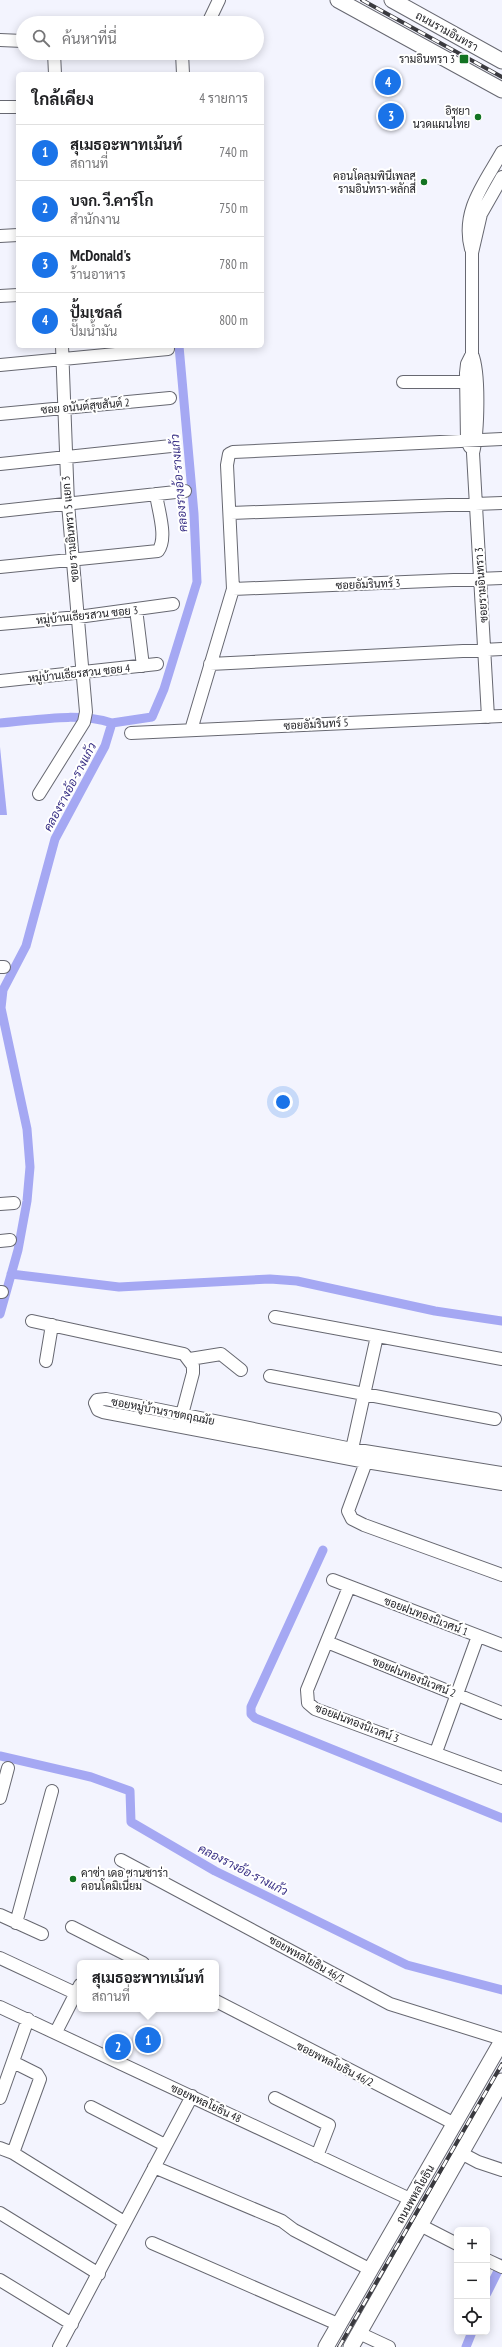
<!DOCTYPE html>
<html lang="th">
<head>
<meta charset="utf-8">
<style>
  :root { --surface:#fff; --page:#f2f2f2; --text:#202124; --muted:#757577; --line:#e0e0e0; --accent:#1a73e8 }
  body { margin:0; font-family:"PT Sans Narrow",Sarabun,sans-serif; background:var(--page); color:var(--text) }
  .controls { position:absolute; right:12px; bottom:12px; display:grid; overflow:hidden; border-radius:6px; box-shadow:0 2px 10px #0003 }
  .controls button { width:36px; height:36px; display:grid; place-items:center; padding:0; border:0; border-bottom:1px solid var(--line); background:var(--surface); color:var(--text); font:20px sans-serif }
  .you { position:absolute; left:283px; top:1102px; width:14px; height:14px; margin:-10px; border:3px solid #fff; border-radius:50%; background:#1a73e8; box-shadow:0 0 0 6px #1a73e833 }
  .badge { display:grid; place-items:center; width:26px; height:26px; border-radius:50%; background:var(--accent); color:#fff; font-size:13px; font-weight:700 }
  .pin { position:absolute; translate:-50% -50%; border:2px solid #fff; box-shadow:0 1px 4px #0006 }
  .popup { position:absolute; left:77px; top:1960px; width:142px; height:52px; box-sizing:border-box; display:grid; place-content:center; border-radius:6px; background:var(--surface); filter:drop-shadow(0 1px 3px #0005); font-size:13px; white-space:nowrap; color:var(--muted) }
  .popup b { font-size:15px; color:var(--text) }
  .popup::after { content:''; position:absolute; left:50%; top:100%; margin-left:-8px; border:8px solid transparent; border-top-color:var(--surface) }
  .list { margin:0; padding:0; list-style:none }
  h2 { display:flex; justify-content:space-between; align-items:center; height:52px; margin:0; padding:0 16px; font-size:17px }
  h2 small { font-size:13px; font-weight:400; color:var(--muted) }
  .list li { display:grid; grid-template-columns:26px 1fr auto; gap:12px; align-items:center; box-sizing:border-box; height:56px; padding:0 16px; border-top:1px solid var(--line) }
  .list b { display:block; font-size:15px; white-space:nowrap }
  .list p { margin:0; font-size:13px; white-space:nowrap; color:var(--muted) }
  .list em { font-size:13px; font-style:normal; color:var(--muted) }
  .icon { flex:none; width:22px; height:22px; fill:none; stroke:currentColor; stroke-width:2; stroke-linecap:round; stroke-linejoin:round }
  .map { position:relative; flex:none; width:502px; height:2347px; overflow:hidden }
  .search { position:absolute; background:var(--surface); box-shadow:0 2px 10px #0003; left:16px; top:16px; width:248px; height:44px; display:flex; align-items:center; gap:10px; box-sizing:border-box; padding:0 14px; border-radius:22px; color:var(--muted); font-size:15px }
  .panel { position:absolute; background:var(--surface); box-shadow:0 2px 10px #0003; left:16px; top:72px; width:248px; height:276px; border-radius:6px }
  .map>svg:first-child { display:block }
  .water { fill:#a5a8f3 }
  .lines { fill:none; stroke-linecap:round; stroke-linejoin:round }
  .canal { stroke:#a5a8f3; stroke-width:9 }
  .minor-casing { stroke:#676871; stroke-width:14 }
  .major-casing { stroke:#676871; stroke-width:17 }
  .minor { stroke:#fff; stroke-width:12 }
  .major { stroke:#fff; stroke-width:15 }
  .rail-casing { stroke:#3a3a3f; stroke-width:4 }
  .rail { stroke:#fff; stroke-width:2.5; stroke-dasharray:8; stroke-linecap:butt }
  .poi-dot { fill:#127322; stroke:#fff; stroke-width:1.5 }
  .labels { text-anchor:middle; stroke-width:4; stroke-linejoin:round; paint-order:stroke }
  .street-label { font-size:11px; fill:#212125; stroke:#fff }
  .poi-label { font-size:11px; fill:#212125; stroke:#fff; text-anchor:end }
  .water-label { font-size:12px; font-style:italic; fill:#372e84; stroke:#fff }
</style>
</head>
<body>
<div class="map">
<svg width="502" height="2347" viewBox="0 0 502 2347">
  <rect width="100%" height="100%" fill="#f3f4fe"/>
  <!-- water -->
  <path class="water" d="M0,747L7,815H0Z"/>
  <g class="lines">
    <!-- canal -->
    <path class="canal" d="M0,723C37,720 77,712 112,723
      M11,1274L119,1287L270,1279L297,1281L435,1311L502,1321
      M0,1314L18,1250L27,1201L30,1167L27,1129L1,1008L3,990L26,946L55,839L105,746L112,723L152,717L164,689L197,582L194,514L179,346
      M323,1550L251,1707V1714L255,1718L502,1818
      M0,1756L91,1777L130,1791L131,1822L215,1871L407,1965L502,1990
      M487,2293L502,2263
      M466,2347L472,2332"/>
    <defs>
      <path id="minor" d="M208,23L219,0
        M0,40L23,41
        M54,53L55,74
        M182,53L183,74
        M0,107H18
        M0,236L18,235
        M471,249C461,211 484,184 502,152
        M0,296L18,295
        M0,365L168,349
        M403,382H473
        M0,414L170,398
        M470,447L467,441L466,373L467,364L472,354
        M0,464L171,446
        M0,511L185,491
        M231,513L502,503
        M0,567L158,551C168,538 158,510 156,494
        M233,589L502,578
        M136,609L143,666
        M0,624L78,617L173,604
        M210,664L502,649
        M0,681L157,664
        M488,717L473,453C478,433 480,373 472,354V253L481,214L502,177
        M191,730L233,589L227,465L229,454L233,452L502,439
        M131,733L502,716
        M39,794L84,722L86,712L68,504L62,346
        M0,967H4
        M0,1204L14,1203
        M0,1241L10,1240
        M0,1292H2
        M275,1317L502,1359
        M32,1321L184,1354L193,1366V1373L180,1422
        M190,1359L221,1354L241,1370
        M46,1361L52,1325
        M270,1376L495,1419
        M352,1449L377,1336
        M366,1462L348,1511L352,1519L364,1525L502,1575
        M502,1473L352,1449L106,1399L97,1400L95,1403L98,1410L103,1412L366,1462L502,1484
        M333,1580L502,1645
        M349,1587L307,1690L308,1703L315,1709L502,1778
        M327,1642L502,1713
        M436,1752L478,1636
        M0,1798L8,1768
        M121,1860L390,2004L502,2039
        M0,1915L42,1934
        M16,1923L52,1791
        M72,1927L143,1963
        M0,1958L75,1993
        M216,2001L455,2124
        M0,2007L412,2200
        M56,2032L80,1985
        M13,2062L37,2074L40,2079L13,2153
        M0,2098L28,2019
        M275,2098L329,2125L317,2156
        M91,2107L165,2145
        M0,2148L13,2153L124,2222
        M461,2153L478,2162L502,2170
        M154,2167L282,2221L294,2230L371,2270
        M0,2213L99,2274
        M420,2225L457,2244
        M152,2243L340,2325
        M487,2260L502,2267
        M0,2280L72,2324
        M359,2333L389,2347
        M59,2347L192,2096"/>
      <path id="major" d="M338,0L502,90
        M392,0L502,61
        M326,2347L502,2041
        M351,2347L502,2081"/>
    </defs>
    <!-- minor casing -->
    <use href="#minor" class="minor-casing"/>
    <!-- major casing -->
    <use href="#major" class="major-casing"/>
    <!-- minor -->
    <use href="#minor" class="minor"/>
    <!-- major -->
    <use href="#major" class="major"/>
    <defs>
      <path id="rail" d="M362,0L502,77
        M339,2347L502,2064"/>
    </defs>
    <!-- rail casing -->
    <use href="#rail" class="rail-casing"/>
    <!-- rail -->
    <use href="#rail" class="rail"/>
  </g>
  <!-- markers -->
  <g class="poi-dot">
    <rect x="459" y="54" width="10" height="10" rx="2"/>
    <circle cx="478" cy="117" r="4"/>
    <circle cx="424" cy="182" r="4"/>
    <circle cx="73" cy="1879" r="4"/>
  </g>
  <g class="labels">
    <!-- street labels -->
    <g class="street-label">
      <text transform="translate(447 31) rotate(29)" y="4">ถนนรามอินทรา</text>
      <text transform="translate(85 406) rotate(-5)" y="4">ซอย อนันต์สุขสันต์ 2</text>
      <text transform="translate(70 529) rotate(-95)" y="4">ซอย รามอินทรา 5 แยก 3</text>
      <text transform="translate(368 584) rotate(-2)" y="4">ซอยอัมรินทร์ 3</text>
      <text transform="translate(481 585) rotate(-94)" y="4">ซอยรามอินทรา 3</text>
      <text transform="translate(87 615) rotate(-6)" y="4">หมู่บ้านเธียรสวน ซอย 3</text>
      <text transform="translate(79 673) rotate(-6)" y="4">หมู่บ้านเธียรสวน ซอย 4</text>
      <text transform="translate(316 724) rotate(-3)" y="4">ซอยอัมรินทร์ 5</text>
      <text transform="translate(163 1411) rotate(11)" y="4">ซอยหมู่บ้านราชตฤณมัย</text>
      <text transform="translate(426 1616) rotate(21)" y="4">ซอยฝนทองนิเวศน์ 1</text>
      <text transform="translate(414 1677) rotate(22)" y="4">ซอยฝนทองนิเวศน์ 2</text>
      <text transform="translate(357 1723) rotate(21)" y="4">ซอยฝนทองนิเวศน์ 3</text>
      <text transform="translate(307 1959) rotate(29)" y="4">ซอยพหลโยธิน 46/1</text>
      <text transform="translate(335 2064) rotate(27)" y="4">ซอยพหลโยธิน 46/2</text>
      <text transform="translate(206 2103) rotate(25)" y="4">ซอยพหลโยธิน 48</text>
      <text transform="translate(415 2194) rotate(-60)" y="4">ถนนพหลโยธิน</text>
    </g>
    <!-- poi labels -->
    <g class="poi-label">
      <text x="455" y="63">รามอินทรา 3</text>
      <text x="470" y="115">อิชยา<tspan x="470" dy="13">นวดแผนไทย</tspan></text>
      <text x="416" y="180">คอนโดลุมพินีเพลส<tspan x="416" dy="13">รามอินทรา-หลักสี่</tspan></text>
      <text x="81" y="1877" text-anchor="start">คาซ่า เดอ ซานซาร่า<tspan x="81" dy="13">คอนโดมิเนี่ยม</tspan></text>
    </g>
    <!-- water labels -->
    <g class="water-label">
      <text transform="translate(179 483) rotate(-95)" y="4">คลองรางอ้อ-รางแก้ว</text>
      <text transform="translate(70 787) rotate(-62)" y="4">คลองรางอ้อ-รางแก้ว</text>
      <text transform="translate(243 1870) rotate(27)" y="4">คลองรางอ้อ-รางแก้ว</text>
    </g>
  </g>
</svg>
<div class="controls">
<button>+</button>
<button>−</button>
<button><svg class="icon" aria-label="locate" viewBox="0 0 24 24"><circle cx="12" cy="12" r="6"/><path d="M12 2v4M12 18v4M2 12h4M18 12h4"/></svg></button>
</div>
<div class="you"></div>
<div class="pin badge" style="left:148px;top:2040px">1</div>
<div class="popup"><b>สุเมธอะพาทเม้นท์</b>สถานที่</div>
<div class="pin badge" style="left:118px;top:2047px">2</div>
<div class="pin badge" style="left:391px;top:116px">3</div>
<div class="pin badge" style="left:388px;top:82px">4</div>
<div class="search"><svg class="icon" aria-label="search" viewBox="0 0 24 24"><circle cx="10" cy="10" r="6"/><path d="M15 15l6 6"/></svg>ค้นหาที่นี่</div>
<section class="panel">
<h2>ใกล้เคียง<small>4 รายการ</small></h2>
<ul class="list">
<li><span class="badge">1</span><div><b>สุเมธอะพาทเม้นท์</b><p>สถานที่</p></div><em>740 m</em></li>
<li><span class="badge">2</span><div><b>บจก. วี.คาร์โก</b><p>สำนักงาน</p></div><em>750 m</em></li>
<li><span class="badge">3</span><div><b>McDonald's</b><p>ร้านอาหาร</p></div><em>780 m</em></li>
<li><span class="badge">4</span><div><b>ปั้มเชลล์</b><p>ปั๊มน้ำมัน</p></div><em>800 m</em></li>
</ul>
</section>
</div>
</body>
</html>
